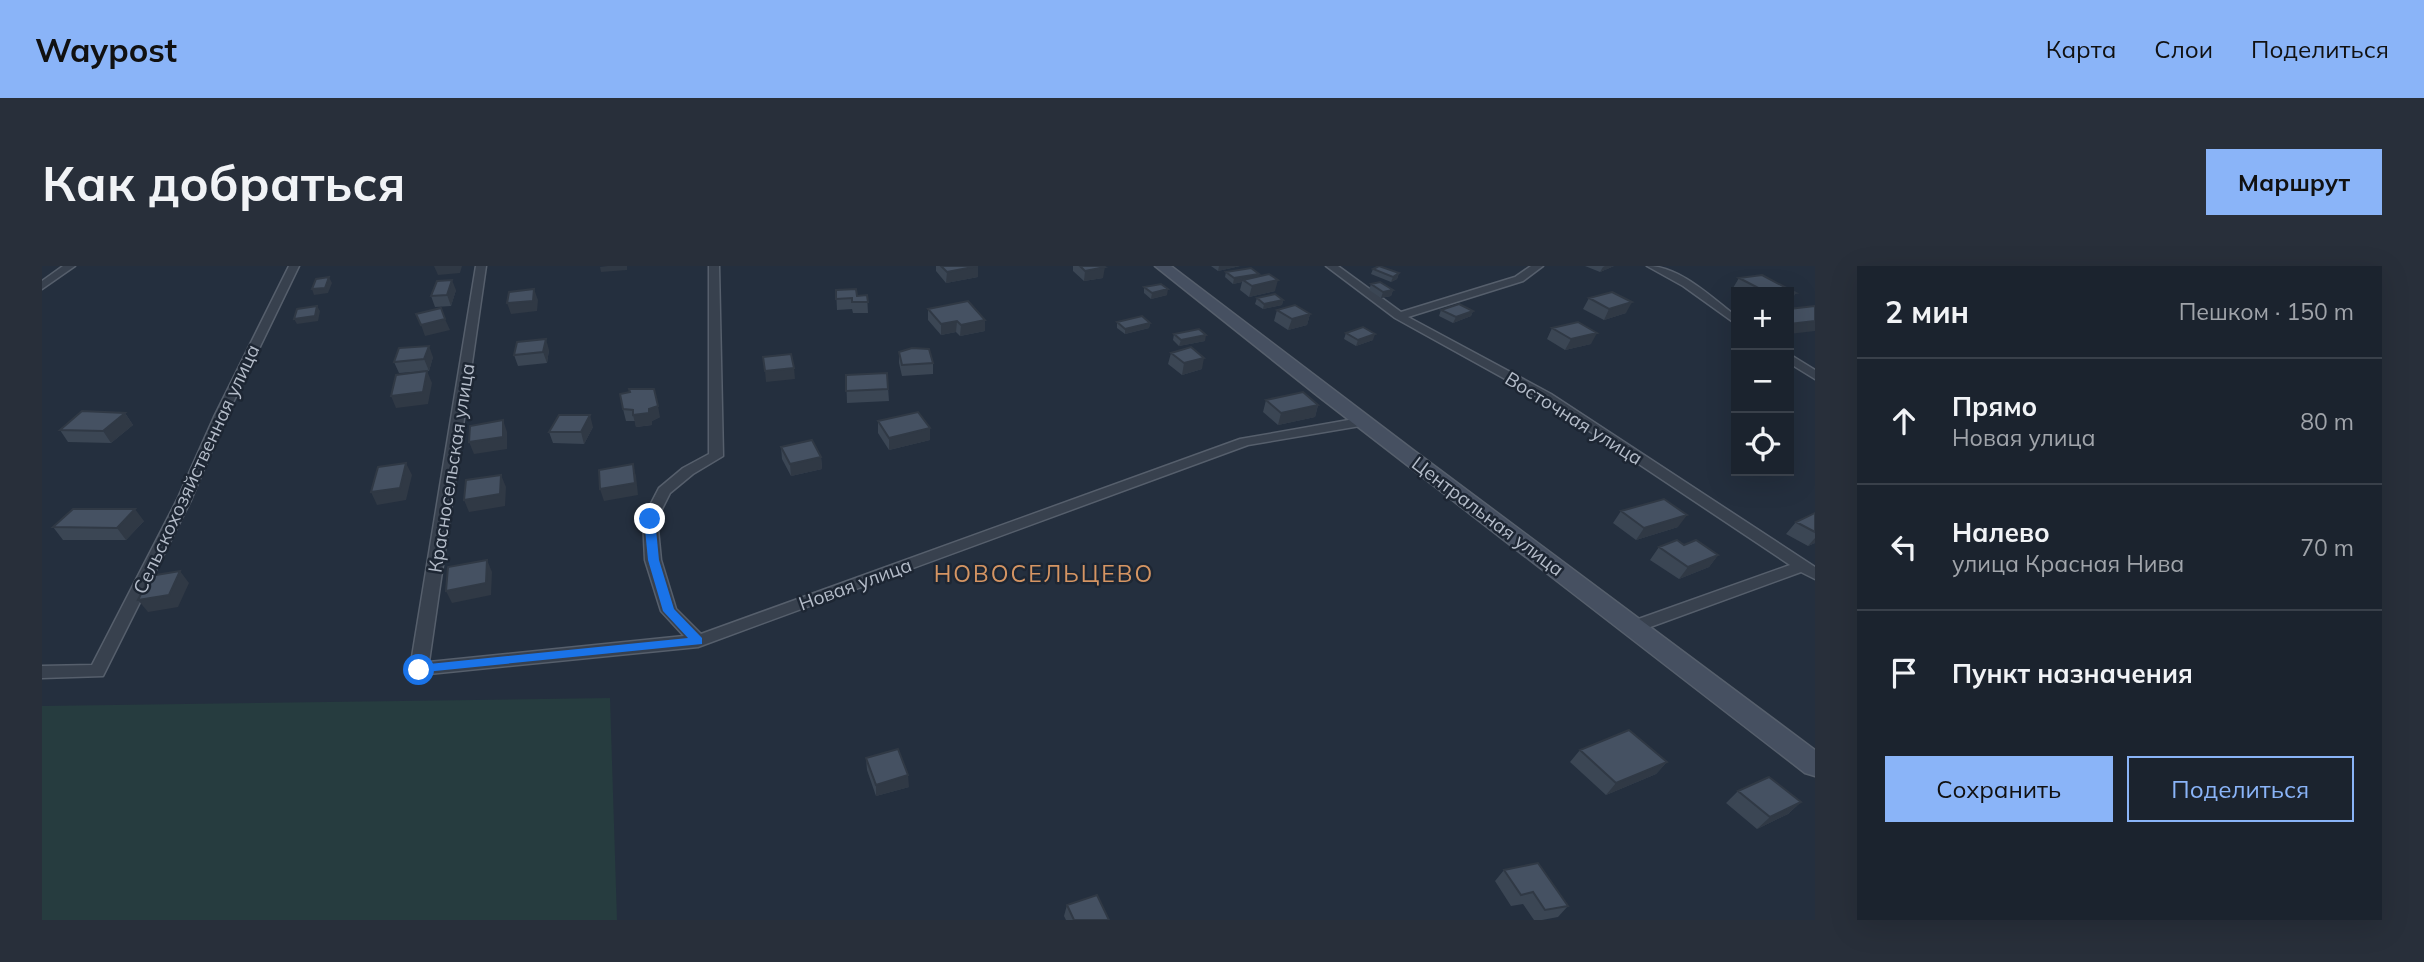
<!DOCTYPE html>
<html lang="ru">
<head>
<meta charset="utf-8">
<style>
  :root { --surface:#1b232e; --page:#282f3a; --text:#f1f3f6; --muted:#a0a4aa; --line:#39404a; --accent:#8ab4f8 }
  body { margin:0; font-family:Mulish,sans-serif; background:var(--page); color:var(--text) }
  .controls { position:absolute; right:21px; top:21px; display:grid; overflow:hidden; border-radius:0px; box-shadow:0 7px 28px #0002 }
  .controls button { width:63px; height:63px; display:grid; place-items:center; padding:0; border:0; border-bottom:2px solid var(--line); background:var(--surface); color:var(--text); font:35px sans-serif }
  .stop { position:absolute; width:21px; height:21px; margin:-16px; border:5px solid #1a73e8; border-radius:50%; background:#fff }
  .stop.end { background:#1a73e8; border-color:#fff; box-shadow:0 2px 7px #0008 }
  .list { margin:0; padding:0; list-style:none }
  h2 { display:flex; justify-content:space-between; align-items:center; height:91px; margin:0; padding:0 28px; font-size:30px }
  h2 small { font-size:23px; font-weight:400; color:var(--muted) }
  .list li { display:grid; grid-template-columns:46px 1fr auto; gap:21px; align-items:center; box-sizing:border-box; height:126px; padding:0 28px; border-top:2px solid var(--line) }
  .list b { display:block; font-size:26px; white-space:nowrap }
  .list p { margin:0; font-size:23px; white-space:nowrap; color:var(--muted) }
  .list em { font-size:23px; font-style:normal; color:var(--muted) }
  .actions { display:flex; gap:14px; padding:21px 28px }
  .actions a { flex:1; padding:16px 0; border:2px solid var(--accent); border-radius:0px; text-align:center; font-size:24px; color:var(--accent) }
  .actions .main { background:var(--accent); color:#111 }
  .icon { flex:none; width:38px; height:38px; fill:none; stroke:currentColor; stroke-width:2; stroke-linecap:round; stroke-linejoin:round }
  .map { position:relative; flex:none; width:1773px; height:654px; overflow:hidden; border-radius:0px }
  header { display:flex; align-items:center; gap:42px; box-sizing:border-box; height:98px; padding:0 35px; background:var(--accent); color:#111 }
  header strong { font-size:33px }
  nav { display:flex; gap:38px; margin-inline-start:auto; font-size:24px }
  .intro { display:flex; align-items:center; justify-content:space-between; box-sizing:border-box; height:168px; padding:0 42px }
  h1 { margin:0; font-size:49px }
  .button { padding:18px 32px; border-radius:0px; background:var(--accent); color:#111; font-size:24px; font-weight:700 }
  main { display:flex; gap:42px; padding:0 42px }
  aside { flex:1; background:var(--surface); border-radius:0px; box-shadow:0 7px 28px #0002 }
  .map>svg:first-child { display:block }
  .green { fill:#263c3f }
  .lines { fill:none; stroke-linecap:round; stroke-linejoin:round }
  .street-casing { stroke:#565f6c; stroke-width:3 }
  .secondary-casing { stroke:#565f6c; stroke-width:3 }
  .street { fill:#38414e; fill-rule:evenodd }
  .secondary { fill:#465061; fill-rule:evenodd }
  .wall { fill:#3b4654 }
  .shaded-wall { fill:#303945 }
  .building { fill:#455162; stroke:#303945; stroke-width:2 }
  .route { fill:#1a73e8 }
  .labels { text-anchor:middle; stroke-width:5; stroke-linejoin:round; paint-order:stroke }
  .street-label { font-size:19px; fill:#b4bcc9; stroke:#1d2633 }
  .quarter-label { font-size:23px; letter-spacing:2px; fill:#d59563; stroke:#1d2633 }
</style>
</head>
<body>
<header>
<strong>Waypost</strong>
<nav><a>Карта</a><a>Слои</a><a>Поделиться</a></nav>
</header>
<div class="intro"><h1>Как добраться</h1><a class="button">Маршрут</a></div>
<main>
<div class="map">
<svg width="1773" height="654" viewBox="0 0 1773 654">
  <rect width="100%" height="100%" fill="#242f3e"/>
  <!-- green -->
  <path class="green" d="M568,432L575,654H0V440Z"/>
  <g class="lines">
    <defs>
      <path id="street" d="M21,0H33L0,23V15Z
        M247,0H257L184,151L149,234L61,410L0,412V400L50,399L135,234L172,151Z
        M434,0H444L387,396L642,370L619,345L603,294L601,253L617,222L641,202L667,188V0H677L681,190L651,208L628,227L615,253L619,294L634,343L659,368L1198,173L1318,152L1324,156L1318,160L1206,179L656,381L377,409L371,408L368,403Z
        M1284,0H1296L1359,46L1473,11L1489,0H1501L1481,15L1366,51L1509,128L1773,301V313L1759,306L1600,364H1588L1586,360L1588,356L1748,299L1501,134L1353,52Z
        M1605,0C1638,0 1669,31 1694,50V58L1641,20Z
        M1747,88L1773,104V113L1747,97Z"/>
      <path id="secondary" d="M1113,0H1129L1371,184L1773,484V510L1763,507L1276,130Z"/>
    </defs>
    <!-- street casing -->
    <use href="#street" class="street-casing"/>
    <!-- secondary casing -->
    <use href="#secondary" class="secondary-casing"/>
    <!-- street -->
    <use href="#street" class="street"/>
    <!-- secondary -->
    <use href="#secondary" class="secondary"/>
  </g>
  <!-- wall -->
  <path class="wall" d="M894,0H936V11L904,17L894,5Z
    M1031,0H1061V12L1042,15L1031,5Z
    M1169,0H1198L1176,5Z
    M1543,0H1572L1558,6Z
    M1331,3L1357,7L1355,13L1349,16L1329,8Z
    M1184,6L1217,8L1216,10L1233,25L1207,31L1198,24L1200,16L1191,18L1183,11Z
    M1697,12L1747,26H1698L1691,22Z
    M1329,18L1351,24L1349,30L1339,32L1327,24Z
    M1102,21L1125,29L1109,33L1102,27Z
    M414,24L409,40L393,41L389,30Z
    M794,24L815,30L825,29L826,47H811L810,43L795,44Z
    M1215,32L1241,34L1240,39L1221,43L1213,38Z
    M1547,32L1584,47L1562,54L1541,43Z
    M886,43L943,54V65L918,70L914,66L899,69L886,54Z
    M1235,44L1268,48L1265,59L1246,64L1232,55Z
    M1399,44L1431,45L1429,50L1411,57L1397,50Z
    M1075,56L1108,57L1107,62L1083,68L1075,62Z
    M1510,62L1549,78L1523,84L1505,73Z
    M1304,67L1331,74L1314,80L1302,73Z
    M1132,68L1163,75L1137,80L1131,74Z
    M507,84L505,97L476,100L472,89Z
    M857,86L891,97V108L860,110L857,97Z
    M1129,87L1160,103L1140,109L1126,98Z
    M391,91L387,105L357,107L352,96Z
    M845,107L847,135L805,137L804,109Z
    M588,126L618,151L610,155V159L594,161L593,155H584L581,143Z
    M1224,134L1276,139L1273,151L1236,159L1221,146Z
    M83,147L91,159L69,177L26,176L18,164Z
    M836,155L888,162V174L847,184L836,167Z
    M551,161L542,178L511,177L507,166Z
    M739,181L779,191L780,203L749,210L740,193Z
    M1579,245L1636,261L1594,274L1571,257Z
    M1773,247V277L1766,280L1744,268L1754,256Z
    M102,255L84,274H21L11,261Z
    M1642,279L1676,289L1667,301L1637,313L1608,294L1617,281Z
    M1538,484L1625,496L1614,508L1564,529L1528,496Z
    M824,492L867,521L834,530L825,504Z
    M1696,525L1759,536L1746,548L1715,563L1684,537Z
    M1462,604L1526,640L1516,651L1500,654H1492L1481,638L1469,640L1453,615Z
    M1025,639L1067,654H1024L1022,650Z"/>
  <!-- shaded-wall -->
  <path class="shaded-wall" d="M392,0H420L418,7L396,9Z
    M566,0H585V4L559,6L558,1Z
    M936,0V11L904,17L905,6Z
    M1177,0H1198L1176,5Z
    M1563,0H1572L1558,6L1561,1Z
    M1063,1L1061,12L1042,15L1043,5Z
    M1357,7L1355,13L1349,16L1351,11Z
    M1217,8L1216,13L1201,14L1200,16L1191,18L1192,12Z
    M287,11L290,17L286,27L272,29L270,23Z
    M410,14L414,24L409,40L405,29Z
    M1236,14L1233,25L1207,31L1210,20Z
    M492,23L496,34L495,45L469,48L465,37Z
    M1126,23L1125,29L1109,33L1110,27Z
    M1351,24L1349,30L1339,32L1341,26Z
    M1754,27L1747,37V28Z
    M1241,34L1240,39L1221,43L1222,38Z
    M1590,36L1584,47L1562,54L1567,43Z
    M275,40L278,45L276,55L255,58L252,53Z
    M1431,45L1429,50L1411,57L1414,51Z
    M1268,48L1265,59L1246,64L1250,53Z
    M403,53L408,64L383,70L379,59Z
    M943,54V65L918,70L919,59Z
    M915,55L914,66L899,69V58Z
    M1773,55V65L1747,68V58Z
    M1108,57L1107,62L1083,68V63Z
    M1555,67L1549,78L1523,84L1529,73Z
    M1333,68L1331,74L1314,80L1316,74Z
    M1164,69L1163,75L1137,80L1139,74Z
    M504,73L507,84L505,97L501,86Z
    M387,80L391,91L387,105L382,93Z
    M1162,92L1160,103L1140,109L1142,97Z
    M752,102L753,113L724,116L723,105Z
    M385,105L390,117L386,138L354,142L349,130Z
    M1276,139L1273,151L1236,159L1239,147Z
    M616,140L618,151L610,155V159L594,161L591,149Z
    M83,147L91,159L69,177L61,165Z
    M548,149L551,161L542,178L539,166Z
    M461,154L465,166V183L432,188L427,176Z
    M888,162V174L847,184V172Z
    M779,191L780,203L749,210L748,198Z
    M364,197L370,209L364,234L335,239L329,226Z
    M591,198L594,210L596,229L562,235L558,223Z
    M459,209L464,221L463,240L427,246L422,234Z
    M93,243L102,255L84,274L75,262Z
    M1645,249L1636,261L1594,274L1602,262Z
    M1773,272V277L1766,280Z
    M1676,289L1667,301L1637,313L1646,301Z
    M445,294L450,306L449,329L410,337L404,325Z
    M138,305L147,317L136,341L106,346L96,334Z
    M1625,496L1614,508L1564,529L1574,517Z
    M866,509L867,521L834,530V519Z
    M1759,536L1746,548L1715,563L1728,551Z"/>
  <!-- building -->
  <path class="building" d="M899,0H936L905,6Z
    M1038,0H1061L1063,1L1043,5Z
    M1337,0L1357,7L1351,11L1331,3Z
    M1209,2L1217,8L1192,12L1184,6Z
    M1227,8L1236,14L1210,20L1201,14Z
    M1720,9L1754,27L1747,28V26H1724L1697,12Z
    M287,11L283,22L270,23L274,13Z
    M410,14L405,29L389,30L395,15Z
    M1338,16L1351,24L1341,26L1329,18Z
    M1119,18L1126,23L1110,27L1102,21Z
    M492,23L491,35L465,37L467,26Z
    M814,23L815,30L825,29L826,36H810V32L794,33V24Z
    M1570,26L1590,36L1567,43L1547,32Z
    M1233,28L1241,34L1222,38L1215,32Z
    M926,35L943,54L919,59L915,55L899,58L886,43Z
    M1417,38L1431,45L1414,51L1399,44Z
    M1253,39L1268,48L1250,53L1235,44Z
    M275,40L273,50L252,53L255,43Z
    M1773,40V55L1747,58V43Z
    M399,42L403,53L379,59L374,48Z
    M1100,50L1108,57L1083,63L1075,56Z
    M1536,56L1555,67L1529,73L1510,62Z
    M1321,61L1333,68L1316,74L1304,67Z
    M1157,63L1164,69L1139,74L1132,68Z
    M504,73L501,86L472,89L475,76Z
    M387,80L382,93L352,96L357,82Z
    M1149,81L1162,92L1142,97L1129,87Z
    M870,82L887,83L891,97L860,99L857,86Z
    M749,88L752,102L723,105L721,91Z
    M385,105L381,126L349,130L354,109Z
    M845,107L846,123L804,125V109Z
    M587,123H612L616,140L607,143V147L591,149V144L581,143L578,128L588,126Z
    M1261,126L1276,139L1239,147L1224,134Z
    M40,145L83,147L61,165L18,164Z
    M876,146L888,162L847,172L836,155Z
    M517,149H548L539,166H507Z
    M461,154V171L427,176L428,160Z
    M770,174L779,191L748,198L739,181Z
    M364,197L358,222L329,226L336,201Z
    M591,198L593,217L558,223L557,204Z
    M459,209L458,228L422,234L424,214Z
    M1622,233L1645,249L1602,262L1579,245Z
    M31,243H93L75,262L11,261Z
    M1773,247V266L1754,256Z
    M1635,274L1642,279L1654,274L1676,289L1646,301L1617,281Z
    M445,294L444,317L404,325L406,301Z
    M138,305L127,329L96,334L108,310Z
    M1587,464L1625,496L1574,517L1538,484Z
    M856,483L866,509L834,519L824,492Z
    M1727,511L1759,536L1728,551L1696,525Z
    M1496,597L1526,640L1503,644L1491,626L1479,629L1462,604Z
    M1055,629L1067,654H1032L1025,639Z"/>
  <!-- route -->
  <path class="route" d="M608,250L613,253L617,294L632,343L660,372V378L373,407L371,404L377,399L646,372L621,345L606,294L602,253Z"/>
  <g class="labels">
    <!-- street labels -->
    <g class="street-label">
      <text transform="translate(1532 152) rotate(32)" y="7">Восточная улица</text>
      <text transform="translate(409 202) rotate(-81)" y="7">Красносельская улица</text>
      <text transform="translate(154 203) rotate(-65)" y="7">Сельскохозяйственная улица</text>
      <text transform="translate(1446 250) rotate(37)" y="7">Центральная улица</text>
      <text transform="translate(813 318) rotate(-20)" y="7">Новая улица</text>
    </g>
    <!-- quarter labels -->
    <g class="quarter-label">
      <text x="1002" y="316">НОВОСЕЛЬЦЕВО</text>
    </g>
  </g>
</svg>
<div class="controls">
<button>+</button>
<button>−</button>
<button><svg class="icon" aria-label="locate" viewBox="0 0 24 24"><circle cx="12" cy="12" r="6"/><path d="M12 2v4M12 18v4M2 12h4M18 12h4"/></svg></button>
</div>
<div class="stop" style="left:377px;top:404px"></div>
<div class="stop end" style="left:608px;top:253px"></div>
</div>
<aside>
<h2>2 мин<small>Пешком · 150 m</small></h2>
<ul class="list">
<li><svg class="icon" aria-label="ahead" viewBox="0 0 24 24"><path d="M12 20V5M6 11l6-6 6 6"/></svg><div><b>Прямо</b><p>Новая улица</p></div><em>80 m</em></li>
<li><svg class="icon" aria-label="left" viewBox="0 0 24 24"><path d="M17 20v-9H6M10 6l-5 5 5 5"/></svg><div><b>Налево</b><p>улица Красная Нива</p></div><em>70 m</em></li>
<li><svg class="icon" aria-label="arrive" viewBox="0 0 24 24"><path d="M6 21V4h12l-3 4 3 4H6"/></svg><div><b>Пункт назначения</b></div></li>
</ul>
<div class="actions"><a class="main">Сохранить</a><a>Поделиться</a></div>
</aside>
</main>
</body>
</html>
